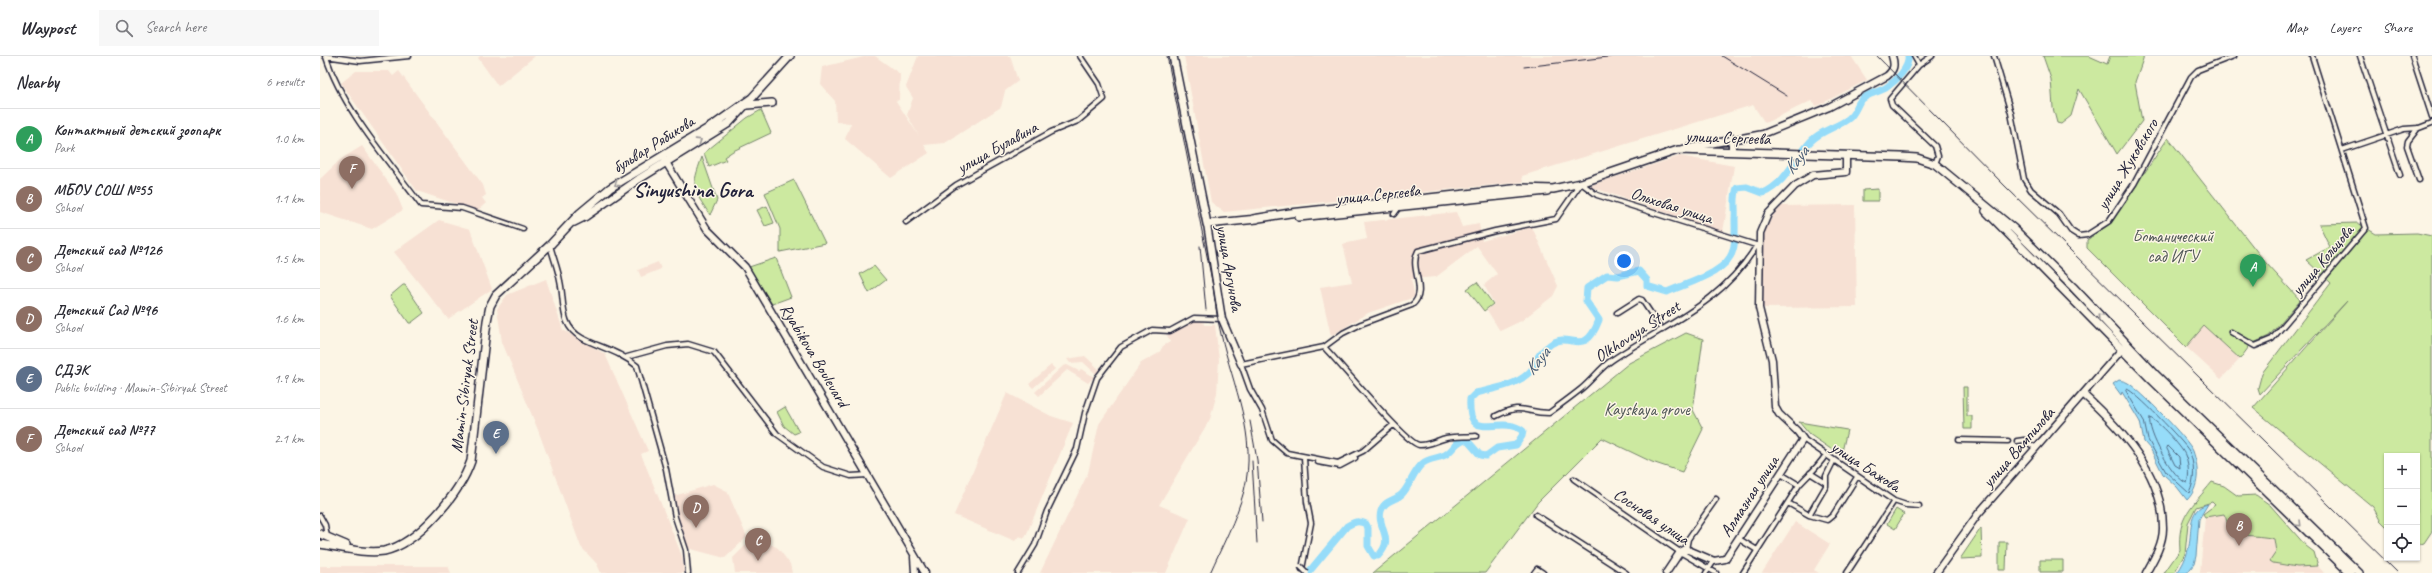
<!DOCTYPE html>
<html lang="en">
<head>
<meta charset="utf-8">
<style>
  :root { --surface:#fff; --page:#f7f7f7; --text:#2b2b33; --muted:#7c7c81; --line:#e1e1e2; --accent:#2563eb }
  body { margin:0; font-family:Caveat,sans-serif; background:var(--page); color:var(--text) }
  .controls { position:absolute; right:12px; bottom:12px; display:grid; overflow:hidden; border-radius:0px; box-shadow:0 1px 3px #0004 }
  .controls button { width:36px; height:36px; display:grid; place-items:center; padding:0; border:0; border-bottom:1px solid var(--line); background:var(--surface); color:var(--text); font:20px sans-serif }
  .you { position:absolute; left:1304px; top:205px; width:14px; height:14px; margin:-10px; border:3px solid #fff; border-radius:50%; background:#1a73e8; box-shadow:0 0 0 6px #1a73e833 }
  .badge { display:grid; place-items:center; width:26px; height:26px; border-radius:50%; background:var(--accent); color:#fff; font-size:13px; font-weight:700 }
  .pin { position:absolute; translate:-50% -33px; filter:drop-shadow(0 1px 2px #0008) }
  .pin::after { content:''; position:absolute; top:21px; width:14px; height:12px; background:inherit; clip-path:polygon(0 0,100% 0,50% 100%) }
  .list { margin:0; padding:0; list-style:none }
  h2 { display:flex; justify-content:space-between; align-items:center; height:52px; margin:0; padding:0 16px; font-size:17px }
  h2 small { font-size:13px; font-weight:400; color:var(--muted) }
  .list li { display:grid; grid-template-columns:26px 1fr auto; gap:12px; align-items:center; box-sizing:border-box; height:60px; padding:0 16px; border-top:1px solid var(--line) }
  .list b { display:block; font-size:15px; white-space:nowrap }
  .list p { margin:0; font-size:13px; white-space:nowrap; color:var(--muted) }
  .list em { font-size:13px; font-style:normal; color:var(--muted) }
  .icon { flex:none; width:22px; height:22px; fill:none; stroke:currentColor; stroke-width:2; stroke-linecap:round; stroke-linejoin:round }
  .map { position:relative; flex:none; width:2112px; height:517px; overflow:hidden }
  header { display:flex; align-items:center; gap:24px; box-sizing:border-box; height:56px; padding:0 20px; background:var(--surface); border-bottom:1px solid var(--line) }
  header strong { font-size:19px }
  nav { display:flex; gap:22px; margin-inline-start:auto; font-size:14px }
  .search { width:280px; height:36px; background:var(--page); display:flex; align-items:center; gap:10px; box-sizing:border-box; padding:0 14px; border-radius:0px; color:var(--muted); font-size:15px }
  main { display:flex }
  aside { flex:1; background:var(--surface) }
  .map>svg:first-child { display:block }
  .built { fill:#f7e1d4 }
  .green { fill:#cce9a0; stroke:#77866e }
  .water { fill:#96dcf9; stroke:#6892ad }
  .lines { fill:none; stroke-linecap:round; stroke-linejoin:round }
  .shore { stroke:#506c87; stroke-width:1 }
  .river { stroke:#96dcf9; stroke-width:7 }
  .street-casing { stroke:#22223b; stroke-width:7 }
  .secondary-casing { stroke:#22223b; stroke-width:9 }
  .primary-casing { stroke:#22223b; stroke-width:10 }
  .street { stroke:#fcf5e5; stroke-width:4 }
  .secondary { stroke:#fcf5e5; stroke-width:6 }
  .primary { stroke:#fcf5e5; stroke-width:7 }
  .rail { stroke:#22223b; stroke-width:1 }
  .street-bridge-casing { stroke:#22223b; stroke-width:7; stroke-linecap:butt }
  .street-bridge { stroke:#fcf5e5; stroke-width:4 }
  .oneway { stroke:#9a9698 }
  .labels { text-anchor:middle; stroke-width:3; stroke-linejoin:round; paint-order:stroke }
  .street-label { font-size:17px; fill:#22223b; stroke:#fcf5e5 }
  .park-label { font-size:17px; fill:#4c5454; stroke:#fcf5e5 }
  .water-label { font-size:18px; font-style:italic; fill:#455a74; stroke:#fcf5e5 }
  .district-label { font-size:21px; font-weight:bold; fill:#22223b; stroke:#fcf5e5 }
</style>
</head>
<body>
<header>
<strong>Waypost</strong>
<div class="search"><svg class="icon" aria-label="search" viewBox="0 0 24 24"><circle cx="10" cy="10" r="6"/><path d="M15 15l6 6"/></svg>Search here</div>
<nav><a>Map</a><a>Layers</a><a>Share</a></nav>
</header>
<main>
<aside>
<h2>Nearby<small>6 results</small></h2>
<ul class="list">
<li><span class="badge" style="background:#2e9e5b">A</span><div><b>Контактный детский зоопарк</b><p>Park</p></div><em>1.0 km</em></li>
<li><span class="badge" style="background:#8d6e63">B</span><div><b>МБОУ СОШ №55</b><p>School</p></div><em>1.1 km</em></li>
<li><span class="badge" style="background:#8d6e63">C</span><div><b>Детский сад №126</b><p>School</p></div><em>1.5 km</em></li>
<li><span class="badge" style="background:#8d6e63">D</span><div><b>Детский Сад №96</b><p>School</p></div><em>1.6 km</em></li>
<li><span class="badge" style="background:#5c6f8a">E</span><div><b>СДЭК</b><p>Public building · Mamin-Sibiryak Street</p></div><em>1.9 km</em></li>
<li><span class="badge" style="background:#8d6e63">F</span><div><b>Детский сад №77</b><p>School</p></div><em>2.1 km</em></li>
</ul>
</aside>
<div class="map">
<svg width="2112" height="517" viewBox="0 0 2112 517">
  <rect width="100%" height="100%" fill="#fcf5e5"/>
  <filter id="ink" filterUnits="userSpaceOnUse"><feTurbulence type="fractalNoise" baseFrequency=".025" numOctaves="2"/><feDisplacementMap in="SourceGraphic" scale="8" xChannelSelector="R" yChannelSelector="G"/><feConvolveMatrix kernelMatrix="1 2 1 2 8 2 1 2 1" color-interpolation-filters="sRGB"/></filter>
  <g filter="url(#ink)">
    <!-- built -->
    <path class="built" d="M160,0H215L178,30L158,2Z
      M548,0H555L580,18L579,44L576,45L599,80L587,59L593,42L586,31L598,0H690L698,25L685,35L681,51L625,87L604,89L609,97L571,122L525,83L531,67L516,66L515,45L500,28L502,11Z
      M864,0H1531L1547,24L1497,50L1491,45L1445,67L1433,49L1202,120L1203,126L904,156L891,146Z
      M36,15H69L73,20L79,15L163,129L166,139L162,142L166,147L157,155L97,135L21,27Z
      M42,90L76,137L83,154L52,173L0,156V123L21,103Z
      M1360,100L1414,110L1403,176L1268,130Z
      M1535,149L1537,251L1443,252L1442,182L1452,160L1462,150Z
      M1136,156L1142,171L1159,168L1162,185L1212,171L1238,230L1233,240L1201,265L1180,275L1167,254L1174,248L1164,229L1177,218L1157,190L1116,221L1091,223L1095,241L1048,257L1011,280L1000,231L1032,226L1023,188L1047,183L1044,166Z
      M119,164L150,173L172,233L128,263L74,196Z
      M338,206L341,213L321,221L318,214Z
      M226,223L243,274L285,298L328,395L321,398L362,500L364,517H281L277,508L261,491L218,374L182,286L177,253L187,239Z
      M876,264H883L884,269H895L899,304L897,337L890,363L839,449L870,462L846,517H720L768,417L779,368L821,307L839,297L843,290L850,286L847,279Z
      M1884,270L1920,303L1901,323L1866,291Z
      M765,300L780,314L776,318L763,306L750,307L747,303Z
      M731,309L735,313L713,332L709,328Z
      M747,309L759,315L761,313L774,321L768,327L747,314L719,340L715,336L743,310Z
      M687,337L731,360L753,367L705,482L699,480L695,485L634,459Z
      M393,428L407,435L427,481L405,502L367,492L356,462L354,440Z
      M1891,458H1904L1910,474L1923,479H1944L1954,483L1956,496L1951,505L1953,507L1977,511L1998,510L2004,517H1880L1885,461Z
      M1475,466L1510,488L1494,514L1499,517H1442Z
      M435,480L458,492L470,508L472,517H415L413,502Z
      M0,510H128L131,517H0Z"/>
    <!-- green -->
    <path class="green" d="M1723,0H1769L1787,8L1790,0H1824L1815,26L1822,65L1797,98L1759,33L1751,60L1741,68L1737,67L1733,52L1731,23Z
      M441,54L451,77L413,95L404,101L406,104L389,111L384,97L427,62Z
      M1848,82L1946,207L1980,244L1949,280L1931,288L1920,303L1884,270L1866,291L1767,192V184L1790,168Z
      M382,101L397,144L390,159C372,132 371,132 382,101Z
      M474,124L505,187L460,196V173L445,137Z
      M1558,133V145H1543V134Z
      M447,150L454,167L445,170L437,154Z
      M2038,167L2056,178L2097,177L2112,180V475L2104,487L2097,489V400H2067V471L2060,464L2053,451L1933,352L2027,245L1940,338L1938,332L1942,317L2011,227L1986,204L2010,191L1999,168Z
      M456,202L471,241L452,248L429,211Z
      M554,210L566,224L549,237L540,218Z
      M1157,226L1173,248L1164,255L1147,233Z
      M83,229H85L104,257L91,267H89L70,240Z
      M1366,277L1383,283L1373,354L1383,373L1362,416L1332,406L1282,382L1218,446L1165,517H1053L1309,307Z
      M1643,331H1647V360H1652V373H1644Z
      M465,351L479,376L474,378L464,370L457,356Z
      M1479,366L1527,374L1521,400L1489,378Z
      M1892,426L1904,430L1918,440L1936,439L1950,449L1986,490L1994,496L1998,510L1977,511L1953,507L1950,505L1956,496L1954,483C1943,479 1913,481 1909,473C1907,468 1907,463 1904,458L1885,461L1883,458L1895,449L1892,446L1876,451L1868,467L1865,498L1854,517H1844L1860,494C1857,460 1872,451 1892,426Z
      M1576,453L1584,458L1575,473L1567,468Z
      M1661,472L1662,502L1640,503Z
      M1679,486H1687L1686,514H1679Z
      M1720,504H1743V516H1720Z"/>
    <!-- water -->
    <path class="water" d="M1799,324C1802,325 1805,325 1808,327C1819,333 1869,384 1873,395C1879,412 1880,431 1867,444L1857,431L1843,418L1831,394L1824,386L1820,366L1802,336L1801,339L1793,328Z
      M1888,448L1879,463L1876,500L1874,508L1867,517H1857C1862,510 1866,502 1868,494C1873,477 1866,453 1888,448Z"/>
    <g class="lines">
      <!-- shore -->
      <path class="shore" d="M1807,333C1814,334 1864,386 1869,395C1875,407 1875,426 1869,437L1846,416L1828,384L1824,365L1806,335Z
        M1830,362C1837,364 1862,391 1865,399C1868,406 1870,419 1867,427C1854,424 1826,375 1830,362Z
        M1848,390L1859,401L1860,412L1855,409L1847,393Z"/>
      <!-- river -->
      <path class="river" d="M988,517L1027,470C1034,466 1038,464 1046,468L1048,472V490L1054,500H1058C1076,482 1056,472 1061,455C1064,444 1075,445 1082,438C1090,430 1093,416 1102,408C1109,402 1117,403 1125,399C1134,394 1135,385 1146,383L1160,399L1166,400L1177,392L1196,389L1202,380L1203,375C1180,357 1147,390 1150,343L1156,337C1179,331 1200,330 1215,310C1217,307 1216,304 1218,301C1220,297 1227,291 1231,288C1251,274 1264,304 1279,264L1266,245L1267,232L1287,219L1298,220L1319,215L1327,224V230L1347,236C1366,227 1407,218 1413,194C1416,184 1415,172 1415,163C1416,151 1413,143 1417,132L1427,131L1443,137C1465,128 1475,103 1490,86C1501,74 1516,72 1528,63C1535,58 1536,51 1540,45C1547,37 1558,37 1567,31C1576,25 1590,11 1588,0"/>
      <defs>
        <path id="street" d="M5,0L40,5L89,0
          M1594,0L1599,9
          M1612,0L1599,9L1570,43L1572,49L1615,90L1618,100L1615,108
          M1674,0L1691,57L1704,123L1711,134L1739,158L1751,175L1759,180L1767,179L1789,165L1814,128L1871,21L1878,14L1914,0
          M2040,0L2080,119
          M2092,0L2112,61
          M6,1C23,54 68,104 101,149L142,152L203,173
          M2098,72L2088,85L2087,90L2099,124
          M2022,94L2084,73L2099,72L2112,67
          M1074,158L1079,151
          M586,166L636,129L731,76L758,65L784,43L779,28L760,0
          M230,189C233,201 238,213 240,225C245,246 239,270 262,282C281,292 301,296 317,310L346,413L355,461L366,494L368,517
          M1297,257L1319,243L1322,244L1342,274
          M1911,276L1935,290L1952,283L2046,172L1992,0
          M1004,291C1019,306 1086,388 1099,389C1107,390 1118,384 1126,382C1136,380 1146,381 1156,380
          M307,301L347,290L368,288L394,296L457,378L503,411L531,420L548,419
          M1176,360C1204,346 1203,357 1229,357C1240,349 1251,341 1261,333C1272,324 1280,312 1292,304C1347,267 1401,249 1437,189
          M1073,369L1043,395L1018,407L967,397L952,384L942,354L930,333L921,308L1004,291L1023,277L1041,268L1092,249C1109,235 1088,212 1098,195L1175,175L1236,163L1261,127L1277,139L1439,190
          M1483,383L1574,445L1586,449L1599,450
          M1639,384L1688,385
          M1697,385L1704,384L1716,392
          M998,406L1020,410L1035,402
          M1490,417L1506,427
          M1461,418L1479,429
          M1254,423L1360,496L1396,517
          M1468,447L1489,459L1507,464L1513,459L1537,421
          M1216,459L1306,517
          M1489,459L1506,430V420L1513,406
          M0,460L5,469L7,481
          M1419,483L1437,494
          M1366,493L1368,483L1396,443
          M982,513L991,467L987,446L984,402
          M698,517L715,489L727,455L757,393L765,357L777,322L801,291L832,274L850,275L874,262L902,263
          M1214,517L1217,513L1223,517
          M1386,517L1394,505
          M1423,517L1479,429C1489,418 1497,412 1505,400
          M1527,517L1574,445"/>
        <path id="secondary" d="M1412,82V95
          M1363,93L1443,78L1509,51L1567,20C1574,14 1575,9 1572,0
          M344,103L387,173L425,211L605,517
          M887,168L902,263L921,308
          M1763,338C1801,373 1843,417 1843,472C1843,488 1834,503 1826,517
          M594,501L595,517
          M1346,517L1360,496L1366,493L1394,505L1405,503L1483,383L1477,375L1459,358L1455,351L1452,304L1439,252L1440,177L1448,158L1475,130L1493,119L1526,116V100
          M1616,517L1658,458L1804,291"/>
        <path id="primary" d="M853,0L887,168L937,163
          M427,49L452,47
          M1666,155L1830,322L2030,517
          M979,161L1227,135
          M933,163L970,157L1201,132L1233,133L1261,127L1358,94L1581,101L1597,102L1615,108L1693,172L1753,231L1835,318L2039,517
          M254,166L266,160L319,123L409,67L470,0
          M0,478L26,489
          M0,488C20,491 44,498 64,495C98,488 140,437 151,405L167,265L170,250L176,239L230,189L260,157L290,132L395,68L433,41"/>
      </defs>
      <!-- street casing -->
      <use href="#street" class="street-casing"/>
      <!-- secondary casing -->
      <use href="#secondary" class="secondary-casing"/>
      <!-- primary casing -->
      <use href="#primary" class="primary-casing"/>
      <!-- street -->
      <use href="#street" class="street"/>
      <!-- secondary -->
      <use href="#secondary" class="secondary"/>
      <!-- primary -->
      <use href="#primary" class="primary"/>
      <!-- rail -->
      <path class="rail" d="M847,0L893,230C895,246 897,262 901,278C913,331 938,380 924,435C916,464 902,490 890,517
        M1402,0L1467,40
        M1557,0L1685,130L2078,517
        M1204,11L1296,0
        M880,190L886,254
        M930,365L937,404L942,466
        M932,405L937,487"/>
      <defs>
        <path id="street-bridge" d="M980,510L987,517"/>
      </defs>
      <!-- street-bridge casing -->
      <use href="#street-bridge" class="street-bridge-casing"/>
      <!-- street-bridge -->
      <use href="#street-bridge" class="street-bridge"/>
    </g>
    <!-- one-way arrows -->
    <defs><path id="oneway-chevron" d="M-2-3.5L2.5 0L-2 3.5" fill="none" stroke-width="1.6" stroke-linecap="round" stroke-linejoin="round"/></defs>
    <g class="oneway">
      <use href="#oneway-chevron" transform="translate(379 85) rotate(-32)"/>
      <use href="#oneway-chevron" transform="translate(297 128) rotate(148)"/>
      <use href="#oneway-chevron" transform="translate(1780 260) rotate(-133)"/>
      <use href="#oneway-chevron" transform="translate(1979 468) rotate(45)"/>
    </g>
  </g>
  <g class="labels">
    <!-- street labels -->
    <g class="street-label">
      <text transform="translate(1408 81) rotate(2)" y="6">улица Сергеева</text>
      <text transform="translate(333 88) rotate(-32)" y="6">бульвар Рябикова</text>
      <text transform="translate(677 91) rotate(-29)" y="6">улица Булавина</text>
      <text transform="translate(1807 108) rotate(-59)" y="6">улица Жуковского</text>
      <text transform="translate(1058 138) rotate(-6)" y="6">улица Сергеева</text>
      <text transform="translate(1352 149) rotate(18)" y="6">Ольховая улица</text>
      <text transform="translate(2002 204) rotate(-50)" y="6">улица Кольцова</text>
      <text transform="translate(910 212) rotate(80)" y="6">улица Аргунова</text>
      <text transform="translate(1317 275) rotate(-33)" y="6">Olkhovaya Street</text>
      <text transform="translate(495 299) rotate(59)" y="6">Ryabikova Boulevard</text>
      <text transform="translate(144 330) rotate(-83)" y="6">Mamin-Sibiryak Street</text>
      <text transform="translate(1698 391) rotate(-49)" y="6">улица Вампилова</text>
      <text transform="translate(1546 410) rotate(33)" y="6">улица Бажова</text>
      <text transform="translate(1429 440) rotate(-57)" y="6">Алмазная улица</text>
      <text transform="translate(1332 460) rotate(34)" y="6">Сосновая улица</text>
    </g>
    <!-- park labels -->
    <g class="park-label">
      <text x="1853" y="186">Ботанический<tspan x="1853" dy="20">сад ИГУ</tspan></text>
      <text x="1327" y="359">Kayskaya grove</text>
    </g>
    <!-- water labels -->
    <g class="water-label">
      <text transform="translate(1476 104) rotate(-53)" y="6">Kaya</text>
      <text transform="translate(1217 305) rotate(-51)" y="6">Kaya</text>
    </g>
    <!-- district labels -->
    <g class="district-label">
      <text x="373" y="141">Sinyushina Gora</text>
    </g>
  </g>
</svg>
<div class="controls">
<button>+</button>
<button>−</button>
<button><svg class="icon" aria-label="locate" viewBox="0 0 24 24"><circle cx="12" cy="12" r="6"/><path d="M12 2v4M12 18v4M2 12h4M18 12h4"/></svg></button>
</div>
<div class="you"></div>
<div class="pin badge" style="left:1933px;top:231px;background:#2e9e5b">A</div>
<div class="pin badge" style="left:1919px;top:490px;background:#8d6e63">B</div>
<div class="pin badge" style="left:438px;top:505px;background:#8d6e63">C</div>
<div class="pin badge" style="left:376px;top:472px;background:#8d6e63">D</div>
<div class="pin badge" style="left:176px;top:398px;background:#5c6f8a">E</div>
<div class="pin badge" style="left:32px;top:133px;background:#8d6e63">F</div>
</div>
</main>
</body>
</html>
